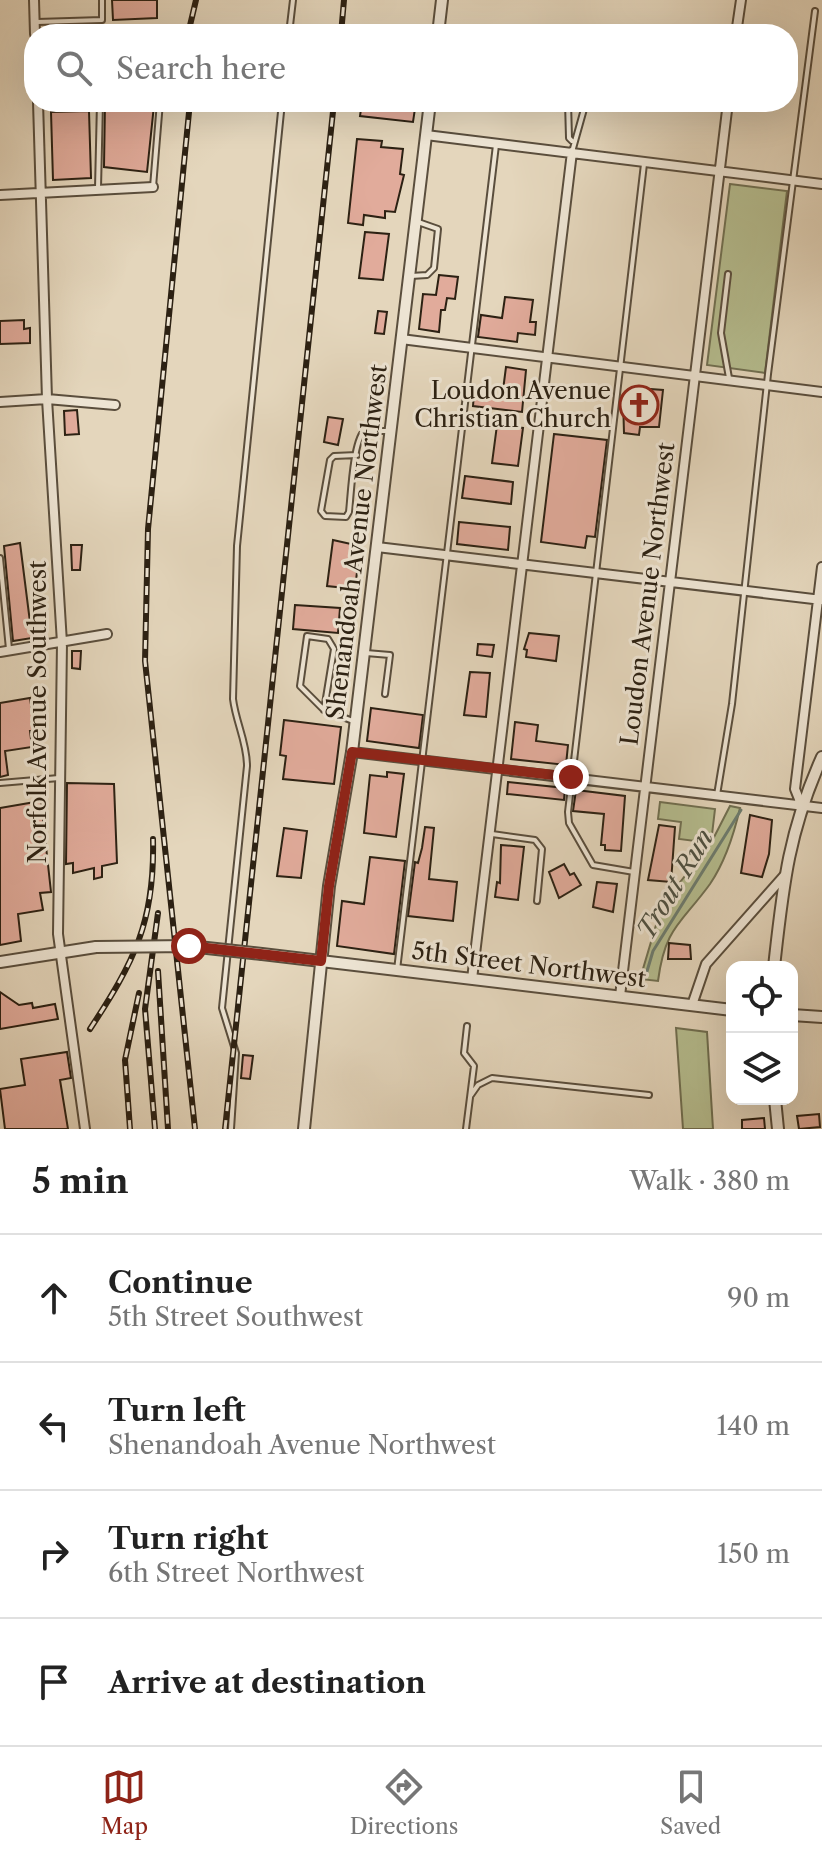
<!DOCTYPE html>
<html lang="en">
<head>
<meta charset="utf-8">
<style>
  :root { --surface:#fff; --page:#f6f6f6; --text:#222; --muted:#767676; --line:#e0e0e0; --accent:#8f2418 }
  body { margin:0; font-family:"Libre Caslon Text",serif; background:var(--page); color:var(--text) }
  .controls { position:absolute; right:24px; bottom:24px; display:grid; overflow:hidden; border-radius:16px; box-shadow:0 8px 32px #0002 }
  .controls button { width:72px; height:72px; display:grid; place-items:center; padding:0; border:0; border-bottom:2px solid var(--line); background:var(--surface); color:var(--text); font:40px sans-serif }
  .stop { position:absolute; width:24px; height:24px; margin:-18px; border:6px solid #8f2418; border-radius:50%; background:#fff }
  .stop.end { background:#8f2418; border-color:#fff; box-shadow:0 2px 8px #0008 }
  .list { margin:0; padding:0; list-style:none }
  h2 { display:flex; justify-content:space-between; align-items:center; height:104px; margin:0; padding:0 32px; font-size:34px }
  h2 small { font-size:26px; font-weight:400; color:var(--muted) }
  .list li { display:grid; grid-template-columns:52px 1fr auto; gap:24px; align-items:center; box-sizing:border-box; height:128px; padding:0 32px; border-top:2px solid var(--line) }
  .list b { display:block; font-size:30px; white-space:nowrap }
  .list p { margin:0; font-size:26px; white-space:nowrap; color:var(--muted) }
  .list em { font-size:26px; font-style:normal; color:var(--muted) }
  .icon { flex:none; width:44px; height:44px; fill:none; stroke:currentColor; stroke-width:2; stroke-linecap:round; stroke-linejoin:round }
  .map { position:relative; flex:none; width:822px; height:1129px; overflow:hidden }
  .search { position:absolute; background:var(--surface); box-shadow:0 8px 32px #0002; left:24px; right:24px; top:24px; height:88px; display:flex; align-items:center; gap:20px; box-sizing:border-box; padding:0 28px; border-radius:32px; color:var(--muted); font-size:30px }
  .sheet { height:616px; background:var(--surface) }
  nav { display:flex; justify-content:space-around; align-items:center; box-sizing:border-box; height:112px; border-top:2px solid var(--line); background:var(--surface); font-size:22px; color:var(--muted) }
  nav a { display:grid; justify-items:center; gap:4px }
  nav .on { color:var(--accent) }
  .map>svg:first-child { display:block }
  .green { fill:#b5bd8f; stroke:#706f51; stroke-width:2 }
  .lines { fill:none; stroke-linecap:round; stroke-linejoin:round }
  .stream { stroke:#6c7c6f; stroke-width:3 }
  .building { fill:#e1ab9b; stroke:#2c2113; stroke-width:2 }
  .service-casing { stroke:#5a4e3d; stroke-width:8 }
  .minor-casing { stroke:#5a4e3d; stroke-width:12 }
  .tertiary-casing { stroke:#5a4e3d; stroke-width:14 }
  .service { stroke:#ede4d3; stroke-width:4 }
  .minor { stroke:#ede4d3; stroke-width:8 }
  .tertiary { stroke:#ede4d3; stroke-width:10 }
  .rail-casing { stroke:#2c2113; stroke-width:6 }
  .rail { stroke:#ede4d3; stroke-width:3; stroke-dasharray:9; stroke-linecap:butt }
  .tertiary-bridge-casing { stroke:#5a4e3d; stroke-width:14; stroke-linecap:butt }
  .tertiary-bridge { stroke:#ede4d3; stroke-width:10 }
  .route { stroke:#8f2418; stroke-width:10 }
  .labels { text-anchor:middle; stroke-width:6; stroke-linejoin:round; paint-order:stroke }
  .poi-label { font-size:24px; fill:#2c2113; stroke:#ede4d3; text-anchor:end }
  .street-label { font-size:24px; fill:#2c2113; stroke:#ede4d3 }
  .water-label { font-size:26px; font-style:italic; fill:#4c4f41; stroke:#ede4d3 }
</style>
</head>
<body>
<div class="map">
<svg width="822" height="1129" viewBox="0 0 822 1129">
  <rect width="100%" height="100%" fill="#e4d6bc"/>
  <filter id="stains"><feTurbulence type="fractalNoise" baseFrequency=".0025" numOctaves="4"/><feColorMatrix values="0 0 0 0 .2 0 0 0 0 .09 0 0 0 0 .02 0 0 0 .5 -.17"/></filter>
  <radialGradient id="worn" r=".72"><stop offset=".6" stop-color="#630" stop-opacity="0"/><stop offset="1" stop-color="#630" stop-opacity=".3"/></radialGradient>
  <!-- green -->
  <path class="green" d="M730,184L787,191L765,373L707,365Z
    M660,802L715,809L711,843L730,806L740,808C734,834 725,862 710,884C681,924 665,927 658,981L640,979L662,905L711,843L679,839L681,822L658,819Z
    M676,1028L707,1032L713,1129H683Z"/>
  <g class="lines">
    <!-- stream -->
    <path class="stream" d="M645,978L653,951L741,810"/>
  </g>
  <!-- building -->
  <path class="building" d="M112,0H157V18L113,20Z
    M105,102H151L154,105L147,172L104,167Z
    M362,102H416L413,122L360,116Z
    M89,111L91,178L53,180L51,112Z
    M357,139L382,141L381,147L403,149L400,174L404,175L395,212L385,211V218L364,215L363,225L348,223Z
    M365,232L389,234L383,280L359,278Z
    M439,275L458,277L455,299L447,298L445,310H441L439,332L419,329L423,294L436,295Z
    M505,297L533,300L530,322H536L535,335L518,333L517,342L478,337L481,315L502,318Z
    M378,311L387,312L384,334L375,333Z
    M24,320V329L30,328V343L0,344V321Z
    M506,367L526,370L522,412L473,406L474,394L502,398Z
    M637,388L663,390L659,427H640L639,435L624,433L623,398L629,393L637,394Z
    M77,410L79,434L65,435L64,411Z
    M328,417L343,419L338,445L324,442Z
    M497,425L523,428L518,466L492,463Z
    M554,434L607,440L595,537L587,536L585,548L541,542Z
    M465,476L513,482L511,504L462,498Z
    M459,522L510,527L508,550L457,544Z
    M333,540L360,546L355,589L327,586Z
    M20,543L32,638L13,641L4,546Z
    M71,545H82L80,570H72Z
    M295,605L340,608L338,633L293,629Z
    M529,633L559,636L556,661L526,657L527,650L524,649Z
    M478,644L494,645L492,657L477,655Z
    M72,651H81L80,669L72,668Z
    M470,672L490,673L486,717L464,715Z
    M30,698L35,731H30L32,747L5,751L8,775L0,777V703Z
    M371,708L423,715L419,748L367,741Z
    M284,720L341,727L334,784L283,779L286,756L280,755Z
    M515,722L538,725L536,741L568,745L566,765L511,759Z
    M387,772L404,774L396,837L364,833L370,775L387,777Z
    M508,782L565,788L564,800L507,794Z
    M67,783L114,784L117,863L102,866V877L94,879V868L73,873V863L66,864Z
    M576,790L625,796L621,851L605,850V845H601L604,814L573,811Z
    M41,801L51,892L40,893L43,910L18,914L21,941L0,945V808Z
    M750,815L772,820L769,854L762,877L741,873Z
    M659,825L675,827L671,882L648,880Z
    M425,827L434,828L429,879L457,882L453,921L408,916L415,862L418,863L422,848Z
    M284,828L307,831L301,878L277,876Z
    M501,845L524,847L518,900L495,897L497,882L500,883Z
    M370,857L405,861L394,954L337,946L342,901L364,904Z
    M564,864L570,875L574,873L581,885L559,898L549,872Z
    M597,882L617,884L613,912L593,907Z
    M669,943L690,945L691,959H668Z
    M0,992L19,1005L32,1003L33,1008L55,1004L58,1019L0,1029Z
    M67,1052L71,1078L60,1080L68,1129H5L0,1089L25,1085L21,1059Z
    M243,1055L253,1056L250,1079L241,1078Z
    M819,1114L820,1127L799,1129L797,1116Z
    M764,1118L765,1129H742V1120Z"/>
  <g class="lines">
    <defs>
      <path id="service" d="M37,22L102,20V0
        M103,29L129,31L131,34
        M289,34L293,0
        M568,102L569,138L572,141
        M572,152L586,102
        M153,187L160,102
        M98,188L100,102
        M728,274L721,333L729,378
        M411,276L427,275L434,268L438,229L418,222
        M357,455L334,456L330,460L321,511L325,516L346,517L349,512C351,494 353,443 364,431H389
        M0,558L9,649
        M366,653L390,655L385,694
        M324,710L334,649L328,639L307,636L300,686L324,710L353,721
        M0,783L59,778
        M717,795L732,704L768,374L815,11
        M492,834L535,840L542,849L537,901
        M634,872L593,865L569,823L568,812L644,164
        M397,970L496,145
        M471,1095L478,1085L492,1078L649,1095
        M231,1129L236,1053L222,1008L247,766C247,742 236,723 233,699L237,546L282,102
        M466,1129L474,1066L464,1053L467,1026"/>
      <path id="minor" d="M34,0L35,34
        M736,34L741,0
        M38,102L47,399L62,643L58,934L85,1129
        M426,135L822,184
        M0,195L153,187
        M401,339L822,392
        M0,402L47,399L115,405
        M377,547L822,600
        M0,652L107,634
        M352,752L822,808
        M801,804L795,789L822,567
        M472,979L572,152
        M620,996L728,102
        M692,1005L706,964L784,876"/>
      <path id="tertiary" d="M438,34L442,0
        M262,954L732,1010
        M0,962L96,947
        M774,967C783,886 788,833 822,757
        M792,1015L822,1017
        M775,1099L778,1129
        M304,1129L329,886L352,752L430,102"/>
    </defs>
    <!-- service casing -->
    <use href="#service" class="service-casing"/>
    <!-- minor casing -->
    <use href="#minor" class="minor-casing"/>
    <!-- tertiary casing -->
    <use href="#tertiary" class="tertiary-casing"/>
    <!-- service -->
    <use href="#service" class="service"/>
    <!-- minor -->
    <use href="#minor" class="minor"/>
    <!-- tertiary -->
    <use href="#tertiary" class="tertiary"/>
    <defs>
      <path id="rail" d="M188,34L196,0
        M341,34L344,0
        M190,102L148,529L145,661L195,1129
        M158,971L168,1129
        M90,1029C134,962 155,922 153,839
        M130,1129L125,1060L139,993
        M155,1129L145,1009L158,913
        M225,1129L334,102"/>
    </defs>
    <!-- rail casing -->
    <use href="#rail" class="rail-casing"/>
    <!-- rail -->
    <use href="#rail" class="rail"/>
    <defs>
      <path id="tertiary-bridge" d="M96,947L189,946L262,954"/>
    </defs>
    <!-- tertiary-bridge casing -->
    <use href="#tertiary-bridge" class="tertiary-bridge-casing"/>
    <!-- tertiary-bridge -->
    <use href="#tertiary-bridge" class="tertiary-bridge"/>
  </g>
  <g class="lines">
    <!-- route -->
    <path class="route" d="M189,946L321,961L329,886L352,752L571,777"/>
  </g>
  <!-- icons -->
  <defs>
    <symbol id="church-ring" viewBox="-11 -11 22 22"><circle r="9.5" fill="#ede4d3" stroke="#8f2418" stroke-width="1.5"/><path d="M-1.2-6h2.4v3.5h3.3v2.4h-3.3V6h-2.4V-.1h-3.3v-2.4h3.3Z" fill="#8f2418"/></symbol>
  </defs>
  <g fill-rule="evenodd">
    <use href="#church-ring" x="617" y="383" width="44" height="44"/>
  </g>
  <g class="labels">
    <!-- poi labels -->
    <g class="poi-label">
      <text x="611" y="399">Loudon Avenue<tspan x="611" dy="28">Christian Church</tspan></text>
    </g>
    <!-- street labels -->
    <g class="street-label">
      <text transform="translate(357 542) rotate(-83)" y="8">Shenandoah Avenue Northwest</text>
      <text transform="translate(648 594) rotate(-83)" y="8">Loudon Avenue Northwest</text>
      <text transform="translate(38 712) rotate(-90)" y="8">Norfolk Avenue Southwest</text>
      <text transform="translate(529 965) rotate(7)" y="8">5th Street Northwest</text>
    </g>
    <!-- water labels -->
    <g class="water-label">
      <text transform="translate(675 884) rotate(-59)" y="9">Trout Run</text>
    </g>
  </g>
  <rect width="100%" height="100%" filter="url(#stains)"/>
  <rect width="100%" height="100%" fill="url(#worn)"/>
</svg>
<div class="controls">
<button><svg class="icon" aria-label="locate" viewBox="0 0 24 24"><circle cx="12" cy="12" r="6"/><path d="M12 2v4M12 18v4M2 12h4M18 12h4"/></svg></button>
<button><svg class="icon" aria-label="layers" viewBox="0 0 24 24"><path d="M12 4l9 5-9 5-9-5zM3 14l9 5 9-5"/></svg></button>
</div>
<div class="stop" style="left:189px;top:946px"></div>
<div class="stop end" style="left:571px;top:777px"></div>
<div class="search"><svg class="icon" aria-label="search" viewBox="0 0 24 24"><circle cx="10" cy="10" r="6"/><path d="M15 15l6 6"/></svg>Search here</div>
</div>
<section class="sheet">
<h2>5 min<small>Walk · 380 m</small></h2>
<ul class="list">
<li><svg class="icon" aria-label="ahead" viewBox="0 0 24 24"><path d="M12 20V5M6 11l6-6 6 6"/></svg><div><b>Continue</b><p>5th Street Southwest</p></div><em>90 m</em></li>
<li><svg class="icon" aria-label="left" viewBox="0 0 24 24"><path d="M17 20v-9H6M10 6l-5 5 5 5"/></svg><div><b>Turn left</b><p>Shenandoah Avenue Northwest</p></div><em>140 m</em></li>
<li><svg class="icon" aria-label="right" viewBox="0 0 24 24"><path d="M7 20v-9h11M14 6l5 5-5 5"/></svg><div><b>Turn right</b><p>6th Street Northwest</p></div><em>150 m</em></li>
<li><svg class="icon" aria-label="arrive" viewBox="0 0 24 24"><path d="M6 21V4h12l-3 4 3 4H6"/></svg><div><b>Arrive at destination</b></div></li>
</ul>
</section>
<nav>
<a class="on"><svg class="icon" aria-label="map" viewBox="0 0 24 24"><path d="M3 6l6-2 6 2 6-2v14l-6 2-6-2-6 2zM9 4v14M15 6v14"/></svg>Map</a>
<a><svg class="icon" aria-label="directions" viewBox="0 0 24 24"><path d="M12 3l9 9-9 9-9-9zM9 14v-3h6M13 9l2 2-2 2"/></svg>Directions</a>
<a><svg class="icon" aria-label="saved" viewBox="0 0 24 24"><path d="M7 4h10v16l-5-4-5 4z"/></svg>Saved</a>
</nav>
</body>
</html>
